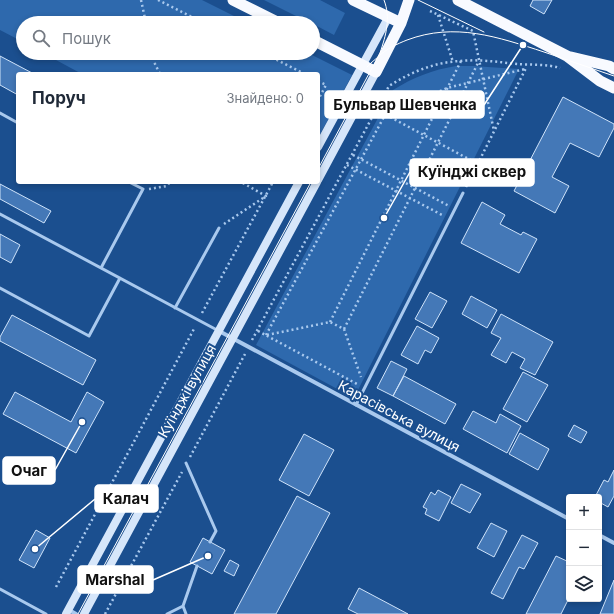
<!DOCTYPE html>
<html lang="uk">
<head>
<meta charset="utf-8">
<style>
  :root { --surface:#fff; --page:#f2f2f3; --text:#1f2937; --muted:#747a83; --line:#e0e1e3 }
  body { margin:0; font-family:Inter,sans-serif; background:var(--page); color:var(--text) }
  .controls { position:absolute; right:12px; bottom:12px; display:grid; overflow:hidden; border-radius:4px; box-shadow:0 2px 6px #0003 }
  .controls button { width:36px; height:36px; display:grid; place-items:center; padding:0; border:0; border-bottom:1px solid var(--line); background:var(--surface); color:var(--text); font:20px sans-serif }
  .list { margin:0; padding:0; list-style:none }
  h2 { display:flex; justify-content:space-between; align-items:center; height:52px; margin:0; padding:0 16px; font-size:17px }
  h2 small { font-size:13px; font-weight:400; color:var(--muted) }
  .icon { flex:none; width:22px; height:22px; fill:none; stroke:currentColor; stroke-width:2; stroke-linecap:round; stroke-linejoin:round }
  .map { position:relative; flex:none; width:614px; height:614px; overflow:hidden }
  .search { position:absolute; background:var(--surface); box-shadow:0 2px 6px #0003; left:16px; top:16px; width:304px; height:44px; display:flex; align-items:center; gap:10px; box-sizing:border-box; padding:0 14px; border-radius:22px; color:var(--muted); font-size:15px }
  .panel { position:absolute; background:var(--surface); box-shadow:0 2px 6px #0003; left:16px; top:72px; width:304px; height:112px; border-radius:4px }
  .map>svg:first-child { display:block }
  .green { fill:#2e69ad }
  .building { fill:#4478b7; stroke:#cfe3fa }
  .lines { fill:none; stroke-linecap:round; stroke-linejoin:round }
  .path { stroke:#a9c9ee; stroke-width:2.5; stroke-dasharray:2 3; stroke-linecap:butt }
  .service { stroke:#a9c9ee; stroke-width:3 }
  .minor { stroke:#a9c9ee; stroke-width:4 }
  .secondary { stroke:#d6e6fa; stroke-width:8 }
  .trunk { stroke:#f8faff; stroke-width:11 }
  .tram { stroke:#fff; stroke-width:1 }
  .labels { text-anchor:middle; stroke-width:4; stroke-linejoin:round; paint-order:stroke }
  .street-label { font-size:14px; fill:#fff; stroke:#1b4f8f }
  .leader { fill:none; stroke:#fff; stroke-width:1.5 }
  .callout-dot { fill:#fff; stroke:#1b4f8f; stroke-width:1.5 }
  .callout { fill:#fff; stroke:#fff; stroke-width:1.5 }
  .callout-label { font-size:15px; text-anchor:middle; font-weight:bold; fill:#111 }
</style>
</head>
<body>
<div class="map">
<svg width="614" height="614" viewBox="0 0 614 614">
  <rect width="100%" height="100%" fill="#1b4f8f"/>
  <!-- green -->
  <path class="green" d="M0,0H202L248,23H23V42L0,30Z
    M264,0H320L345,13L334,35L313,24V23H310Z
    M43,53H308L352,75L318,138V74H82Z
    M456,66H473L519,69L354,398L256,345L393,90C414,77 432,70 456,66Z"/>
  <!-- building -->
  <path class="building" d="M533,0H552L544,14L530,6Z
    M0,56L34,74H18V95L0,85Z
    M563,97L614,124V128L599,157L570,143L552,177L569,186L555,213L514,191Z
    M0,184L51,211L44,223L0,199Z
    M482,202L505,215L500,224L521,235L523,232L537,239L519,273L461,243Z
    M0,234L20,245L11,263L0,257Z
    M430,292L447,301L432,328L415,319Z
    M471,296L497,310L487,328L462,314Z
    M501,314L553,342L535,375L520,368L525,359L512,352L506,363L491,355L501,338L491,333Z
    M12,315L96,360L83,385L0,341V337Z
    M417,326L439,338L431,353L425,350L418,364L401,355Z
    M391,361L407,369L393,396L377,388Z
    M523,372L548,385L527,422L503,409Z
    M404,376L456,404L445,424L393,396Z
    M15,392L71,422L87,392L104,402L76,453L3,414Z
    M473,411L496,423L500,414L521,426L507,453L463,429Z
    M574,425L587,432L581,443L568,436Z
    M520,433L549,449L538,470L509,454Z
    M304,434L334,450L309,496L279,480Z
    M614,470V496L608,507L599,502V497H595L604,480L608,482Z
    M461,484L481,494L470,513L451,503Z
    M438,490L451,497L439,521L425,514L427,509L423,507L431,492L435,495Z
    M297,496L330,513L276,614H234Z
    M491,523L507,531L494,557L477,548Z
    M36,530L50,538L34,568L19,560Z
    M522,535L538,543L524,569L519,567L503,599L491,593Z
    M203,538L225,550L212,574L190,562Z
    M556,556L569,562V598L561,614H526Z
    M230,560L239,565L234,576L224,571Z
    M614,580V614H600Z
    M359,588L408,614H358L348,609Z"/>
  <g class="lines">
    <!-- path -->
    <path class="path" d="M141,0L146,23
      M158,0L204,23
      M430,11L473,31L494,131
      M438,15L453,62
      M153,53L155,64L160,74
      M263,53L305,74
      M318,81L326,85L318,100
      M377,110L478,164
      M353,155L449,206
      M347,165L444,216
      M466,187L526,68
      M149,189L167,186L170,182
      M224,224L266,196L241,182
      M202,313L273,182
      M330,322L461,61
      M344,329L479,61
      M258,331L357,384
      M266,335L385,115L447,88L525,69
      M267,335L330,322L344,329L361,377
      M252,340L389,86C411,72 435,62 461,61C479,59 498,62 517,64C530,65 548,64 560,68
      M190,457L245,354
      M56,587L137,436L195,327
      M105,614L182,472"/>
    <!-- service -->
    <path class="service" d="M0,113L18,123
      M0,214L217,330
      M101,268L143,189L129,182
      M0,288L89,336L120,278
      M175,308L219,228
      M356,405L463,193
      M186,463L216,531L210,542
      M0,589L46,614
      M167,614L183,606
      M186,614L183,606L197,566"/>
    <!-- minor -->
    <path class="minor" d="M219,331L569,519
      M599,535L614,543
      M69,610L76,614"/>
    <!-- secondary -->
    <path class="secondary" d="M318,147L388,18
      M318,180L376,72
      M66,614L299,182
      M84,614L317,182"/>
    <!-- trunk -->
    <path class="trunk" d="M233,0L279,23
      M353,0L401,23
      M458,0L567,56L600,81L614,88
      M313,40L376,72L401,23L409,0
      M571,57L609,66L614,69"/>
    <!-- tram -->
    <path class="tram" d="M418,0L484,32
      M367,67C370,64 374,60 378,57C386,49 397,44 407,40C455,22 498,37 544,52C567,60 591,68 614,76
      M318,169L380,53C386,35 391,18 384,0
      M78,614L311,182"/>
  </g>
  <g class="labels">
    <!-- street labels -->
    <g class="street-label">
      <text transform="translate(187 391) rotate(-61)" y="5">Куїнджі вулиця</text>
      <text transform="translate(399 416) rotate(28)" y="5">Карасівська вулиця</text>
    </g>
  </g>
  <!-- callouts -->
  <path class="leader" d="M523 45L484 105M384 218L410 172M82 422L55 470M35 549L95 499M208 556L153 580"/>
  <g class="callout-dot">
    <circle cx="523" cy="45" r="4"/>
    <circle cx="384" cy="218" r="4"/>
    <circle cx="82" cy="422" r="4"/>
    <circle cx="35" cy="549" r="4"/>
    <circle cx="208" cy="556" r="4"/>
  </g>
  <g class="callout">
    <rect x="325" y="91" width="159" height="27" rx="4"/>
    <rect x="410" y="159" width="124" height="27" rx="4"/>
    <rect x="3" y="457" width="52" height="27" rx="4"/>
    <rect x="95" y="485" width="63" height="27" rx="4"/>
    <rect x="78" y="566" width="75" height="27" rx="4"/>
  </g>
  <g class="callout-label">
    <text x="405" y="110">Бульвар Шевченка</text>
    <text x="472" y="177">Куїнджі сквер</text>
    <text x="29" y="476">Очаг</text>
    <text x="126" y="504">Калач</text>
    <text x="115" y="585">Marshal</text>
  </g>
</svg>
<div class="controls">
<button>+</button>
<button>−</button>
<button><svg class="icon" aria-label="layers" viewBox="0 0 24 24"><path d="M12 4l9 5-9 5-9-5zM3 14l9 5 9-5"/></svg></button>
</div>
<div class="search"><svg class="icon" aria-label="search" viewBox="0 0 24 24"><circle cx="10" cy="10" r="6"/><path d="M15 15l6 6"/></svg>Пошук</div>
<section class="panel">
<h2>Поруч<small>Знайдено: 0</small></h2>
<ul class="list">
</ul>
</section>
</div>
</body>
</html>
